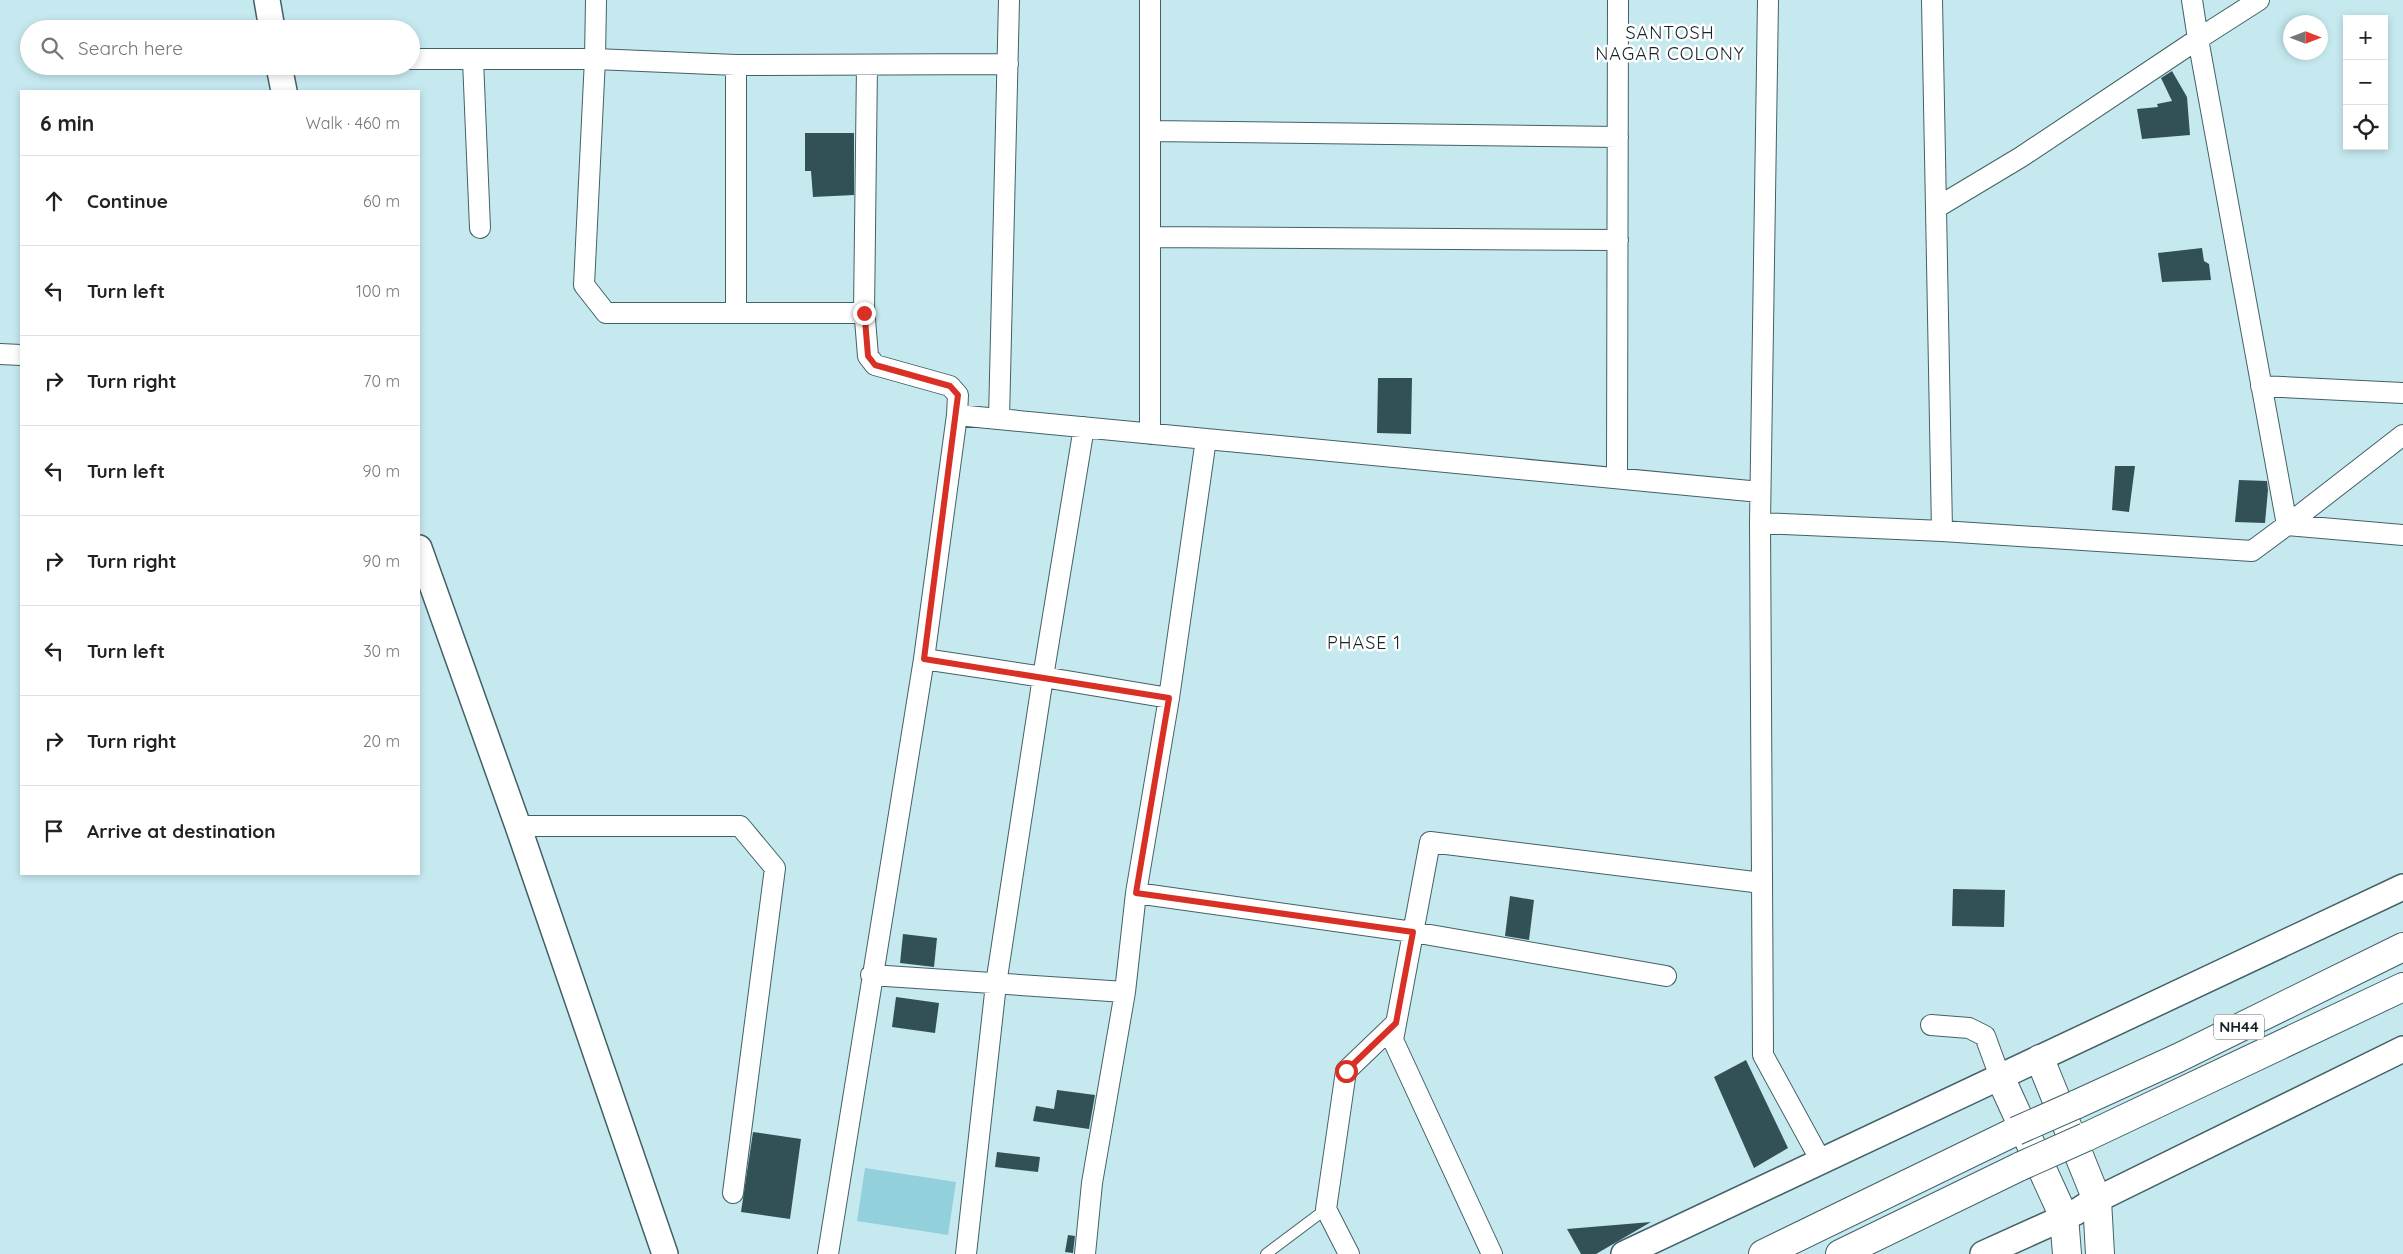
<!DOCTYPE html>
<html lang="en">
<head>
<meta charset="utf-8">
<style>
  :root { --surface:#fff; --page:#f6f6f6; --text:#222; --muted:#767676; --line:#e0e0e0 }
  body { margin:0; font-family:Quicksand,sans-serif; background:var(--page); color:var(--text) }
  .controls { position:absolute; right:15px; top:15px; display:grid; overflow:hidden; border-radius:0px; box-shadow:0 2px 8px #0003 }
  .controls button { width:45px; height:45px; display:grid; place-items:center; padding:0; border:0; border-bottom:1px solid var(--line); background:var(--surface); color:var(--text); font:25px sans-serif }
  .compass { position:absolute; left:2283px; top:15px; width:45px; height:45px; border-radius:50%; background:var(--surface); box-shadow:0 2px 8px #0003; rotate:90deg }
  .stop { position:absolute; width:15px; height:15px; margin:-11px; border:4px solid #d93025; border-radius:50%; background:#fff }
  .stop.end { background:#d93025; border-color:#fff; box-shadow:0 1px 5px #0008 }
  .list { margin:0; padding:0; list-style:none }
  h2 { display:flex; justify-content:space-between; align-items:center; height:65px; margin:0; padding:0 20px; font-size:21px }
  h2 small { font-size:16px; font-weight:400; color:var(--muted) }
  .list li { display:grid; grid-template-columns:32px 1fr auto; gap:15px; align-items:center; box-sizing:border-box; height:90px; padding:0 20px; border-top:1px solid var(--line) }
  .list b { display:block; font-size:19px; white-space:nowrap }
  .list em { font-size:16px; font-style:normal; color:var(--muted) }
  .icon { flex:none; width:28px; height:28px; fill:none; stroke:currentColor; stroke-width:2; stroke-linecap:round; stroke-linejoin:round }
  .map { position:relative; flex:none; width:2403px; height:1254px; overflow:hidden }
  .search { position:absolute; background:var(--surface); box-shadow:0 2px 8px #0003; left:20px; top:20px; width:400px; height:55px; display:flex; align-items:center; gap:12px; box-sizing:border-box; padding:0 18px; border-radius:28px; color:var(--muted); font-size:19px }
  .panel { position:absolute; background:var(--surface); box-shadow:0 2px 8px #0003; left:20px; top:90px; width:400px; height:785px; border-radius:0px }
  .map>svg:first-child { display:block }
  .green { fill:#92d0db }
  .building { fill:#325157 }
  .lines { fill:none; stroke-linecap:round; stroke-linejoin:round }
  .service-casing { stroke:#426167; stroke-width:12 }
  .minor-casing { stroke:#426167; stroke-width:22 }
  .tertiary-casing { stroke:#426167; stroke-width:28 }
  .secondary-casing { stroke:#426167; stroke-width:30 }
  .trunk-casing { stroke:#426167; stroke-width:30 }
  .service { stroke:#fff; stroke-width:10 }
  .minor { stroke:#fff; stroke-width:20 }
  .tertiary { stroke:#fff; stroke-width:25 }
  .secondary { stroke:#fff; stroke-width:28 }
  .trunk { stroke:#fff; stroke-width:28 }
  .trunk-bridge-casing { stroke:#426167; stroke-width:30; stroke-linecap:butt }
  .trunk-bridge { stroke:#fff; stroke-width:28 }
  .route { stroke:#d93025; stroke-width:6 }
  .labels { text-anchor:middle; stroke-width:5; stroke-linejoin:round; paint-order:stroke }
  .shield { fill:#fff; stroke:#5d6668; stroke-width:1 }
  .shield-label { font-size:15px; font-weight:bold; fill:#172427 }
  .neighbourhood-label { font-size:18px; letter-spacing:1px; fill:#172427; stroke:#fff }
</style>
</head>
<body>
<div class="map">
<svg width="2403" height="1254" viewBox="0 0 2403 1254">
  <rect width="100%" height="100%" fill="#c6e9f0"/>
  <!-- green -->
  <path class="green" d="M865,1168L956,1182L948,1235L857,1221Z"/>
  <!-- building -->
  <path class="building" d="M2172,71L2187,97L2190,135L2142,139L2137,109L2158,107L2157,104L2172,101L2161,78Z
    M805,133H854V195L813,197L811,171H805Z
    M2202,248L2204,261L2209,264L2211,280L2162,282L2158,253Z
    M1378,378H1412L1411,434L1377,433Z
    M2115,466H2135L2129,512L2112,510Z
    M2239,480L2267,481L2268,490L2265,523L2235,522Z
    M1953,889L2005,890L2004,927L1952,926Z
    M1510,896L1534,900L1529,940L1505,936Z
    M903,934L937,938L934,967L900,963Z
    M896,997L939,1003L935,1033L892,1027Z
    M1746,1060L1788,1148L1754,1168L1714,1077Z
    M1057,1090L1095,1095L1089,1129L1033,1121L1036,1106L1054,1109Z
    M753,1132L801,1139L790,1219L741,1212Z
    M997,1152L1040,1157L1038,1172L995,1167Z
    M1651,1222L1596,1254H1581L1567,1229Z
    M1068,1235L1075,1236L1073,1253L1065,1252Z"/>
  <g class="lines">
    <defs>
      <path id="service" d="M1266,1254L1326,1209"/>
      <path id="minor" d="M596,0L595,59L584,285L606,313H864L867,65
        M1150,0V434
        M1932,0L1936,208
        M2259,0L2198,39L2287,525L2403,435
        M411,59H595L736,65L1008,64
        M473,60L480,228
        M736,65V313
        M1150,131L1618,137
        M1150,237L1618,240
        M864,307L868,356L875,365L950,386L958,395L957,415
        M0,354L21,355
        M2261,386L2403,393
        M999,419L1009,0
        M1084,427L1043,677L924,659L957,415L1206,439L1760,492
        M1617,478L1618,0
        M1760,523L1768,0
        M1942,531L2252,551L2287,525L2403,535
        M1169,698L1206,439
        M518,826H740L775,868L733,1193
        M1136,893L1413,932L1666,976
        M871,975L1125,992L1136,893L1169,698L1043,677L996,984L966,1254
        M1931,1025L1969,1028L1985,1036L2000,1077
        M1821,1161L1763,1055L1760,523L1942,531L1936,208L2021,157L2198,39L2192,0
        M828,1254L924,659
        M1085,1254L1092,1183L1125,992
        M1349,1254L1326,1209L1346,1071L1396,1023
        M1492,1254L1393,1040L1430,842L1762,883"/>
      <path id="tertiary" d="M267,0L272,29
        M279,66L284,91
        M419,548L518,826L665,1254
        M1624,1254L2403,887
        M1983,1254L2076,1212L2090,1203L2403,1049"/>
      <path id="secondary" d="M2040,1059L2097,1200L2100,1254
        M2000,1077L2064,1217L2067,1254"/>
      <path id="trunk" d="M2075,1105L2178,1058L2403,947
        M2086,1137L2403,987
        M1763,1254L2016,1131
        M1840,1254L2021,1166"/>
    </defs>
    <!-- service casing -->
    <use href="#service" class="service-casing"/>
    <!-- minor casing -->
    <use href="#minor" class="minor-casing"/>
    <!-- tertiary casing -->
    <use href="#tertiary" class="tertiary-casing"/>
    <!-- secondary casing -->
    <use href="#secondary" class="secondary-casing"/>
    <!-- trunk casing -->
    <use href="#trunk" class="trunk-casing"/>
    <!-- service -->
    <use href="#service" class="service"/>
    <!-- minor -->
    <use href="#minor" class="minor"/>
    <!-- tertiary -->
    <use href="#tertiary" class="tertiary"/>
    <!-- secondary -->
    <use href="#secondary" class="secondary"/>
    <!-- trunk -->
    <use href="#trunk" class="trunk"/>
    <defs>
      <path id="trunk-bridge" d="M2016,1131L2075,1105
        M2021,1166L2086,1137"/>
    </defs>
    <!-- trunk-bridge casing -->
    <use href="#trunk-bridge" class="trunk-bridge-casing"/>
    <!-- trunk-bridge -->
    <use href="#trunk-bridge" class="trunk-bridge"/>
  </g>
  <g class="lines">
    <!-- route -->
    <path class="route" d="M864,313V307L868,356L875,365L950,386L958,395L924,659L1169,698L1136,893L1413,932L1396,1023L1346,1071"/>
  </g>
  <g class="labels">
    <!-- shield labels -->
    <rect class="shield" x="2214" y="1014.5" width="50" height="25" rx="4"/>
    <g class="shield-label">
      <text x="2239" y="1032">NH44</text>
    </g>
    <!-- neighbourhood labels -->
    <g class="neighbourhood-label">
      <text x="1670" y="39">SANTOSH<tspan x="1670" dy="21">NAGAR COLONY</tspan></text>
      <text x="1364" y="649">PHASE 1</text>
    </g>
  </g>
</svg>
<div class="controls">
<button>+</button>
<button>−</button>
<button><svg class="icon" aria-label="locate" viewBox="0 0 24 24"><circle cx="12" cy="12" r="6"/><path d="M12 2v4M12 18v4M2 12h4M18 12h4"/></svg></button>
</div>
<svg class="compass" viewBox="-18 -18 36 36"><path d="M0-13l5 13h-10z" fill="#e53935"/><path d="M0 13l5-13h-10z" fill="#767676"/></svg>
<div class="stop" style="left:1346px;top:1071px"></div>
<div class="stop end" style="left:864px;top:313px"></div>
<div class="search"><svg class="icon" aria-label="search" viewBox="0 0 24 24"><circle cx="10" cy="10" r="6"/><path d="M15 15l6 6"/></svg>Search here</div>
<section class="panel">
<h2>6 min<small>Walk · 460 m</small></h2>
<ul class="list">
<li><svg class="icon" aria-label="ahead" viewBox="0 0 24 24"><path d="M12 20V5M6 11l6-6 6 6"/></svg><div><b>Continue</b></div><em>60 m</em></li>
<li><svg class="icon" aria-label="left" viewBox="0 0 24 24"><path d="M17 20v-9H6M10 6l-5 5 5 5"/></svg><div><b>Turn left</b></div><em>100 m</em></li>
<li><svg class="icon" aria-label="right" viewBox="0 0 24 24"><path d="M7 20v-9h11M14 6l5 5-5 5"/></svg><div><b>Turn right</b></div><em>70 m</em></li>
<li><svg class="icon" aria-label="left" viewBox="0 0 24 24"><path d="M17 20v-9H6M10 6l-5 5 5 5"/></svg><div><b>Turn left</b></div><em>90 m</em></li>
<li><svg class="icon" aria-label="right" viewBox="0 0 24 24"><path d="M7 20v-9h11M14 6l5 5-5 5"/></svg><div><b>Turn right</b></div><em>90 m</em></li>
<li><svg class="icon" aria-label="left" viewBox="0 0 24 24"><path d="M17 20v-9H6M10 6l-5 5 5 5"/></svg><div><b>Turn left</b></div><em>30 m</em></li>
<li><svg class="icon" aria-label="right" viewBox="0 0 24 24"><path d="M7 20v-9h11M14 6l5 5-5 5"/></svg><div><b>Turn right</b></div><em>20 m</em></li>
<li><svg class="icon" aria-label="arrive" viewBox="0 0 24 24"><path d="M6 21V4h12l-3 4 3 4H6"/></svg><div><b>Arrive at destination</b></div></li>
</ul>
</section>
</div>
</body>
</html>
